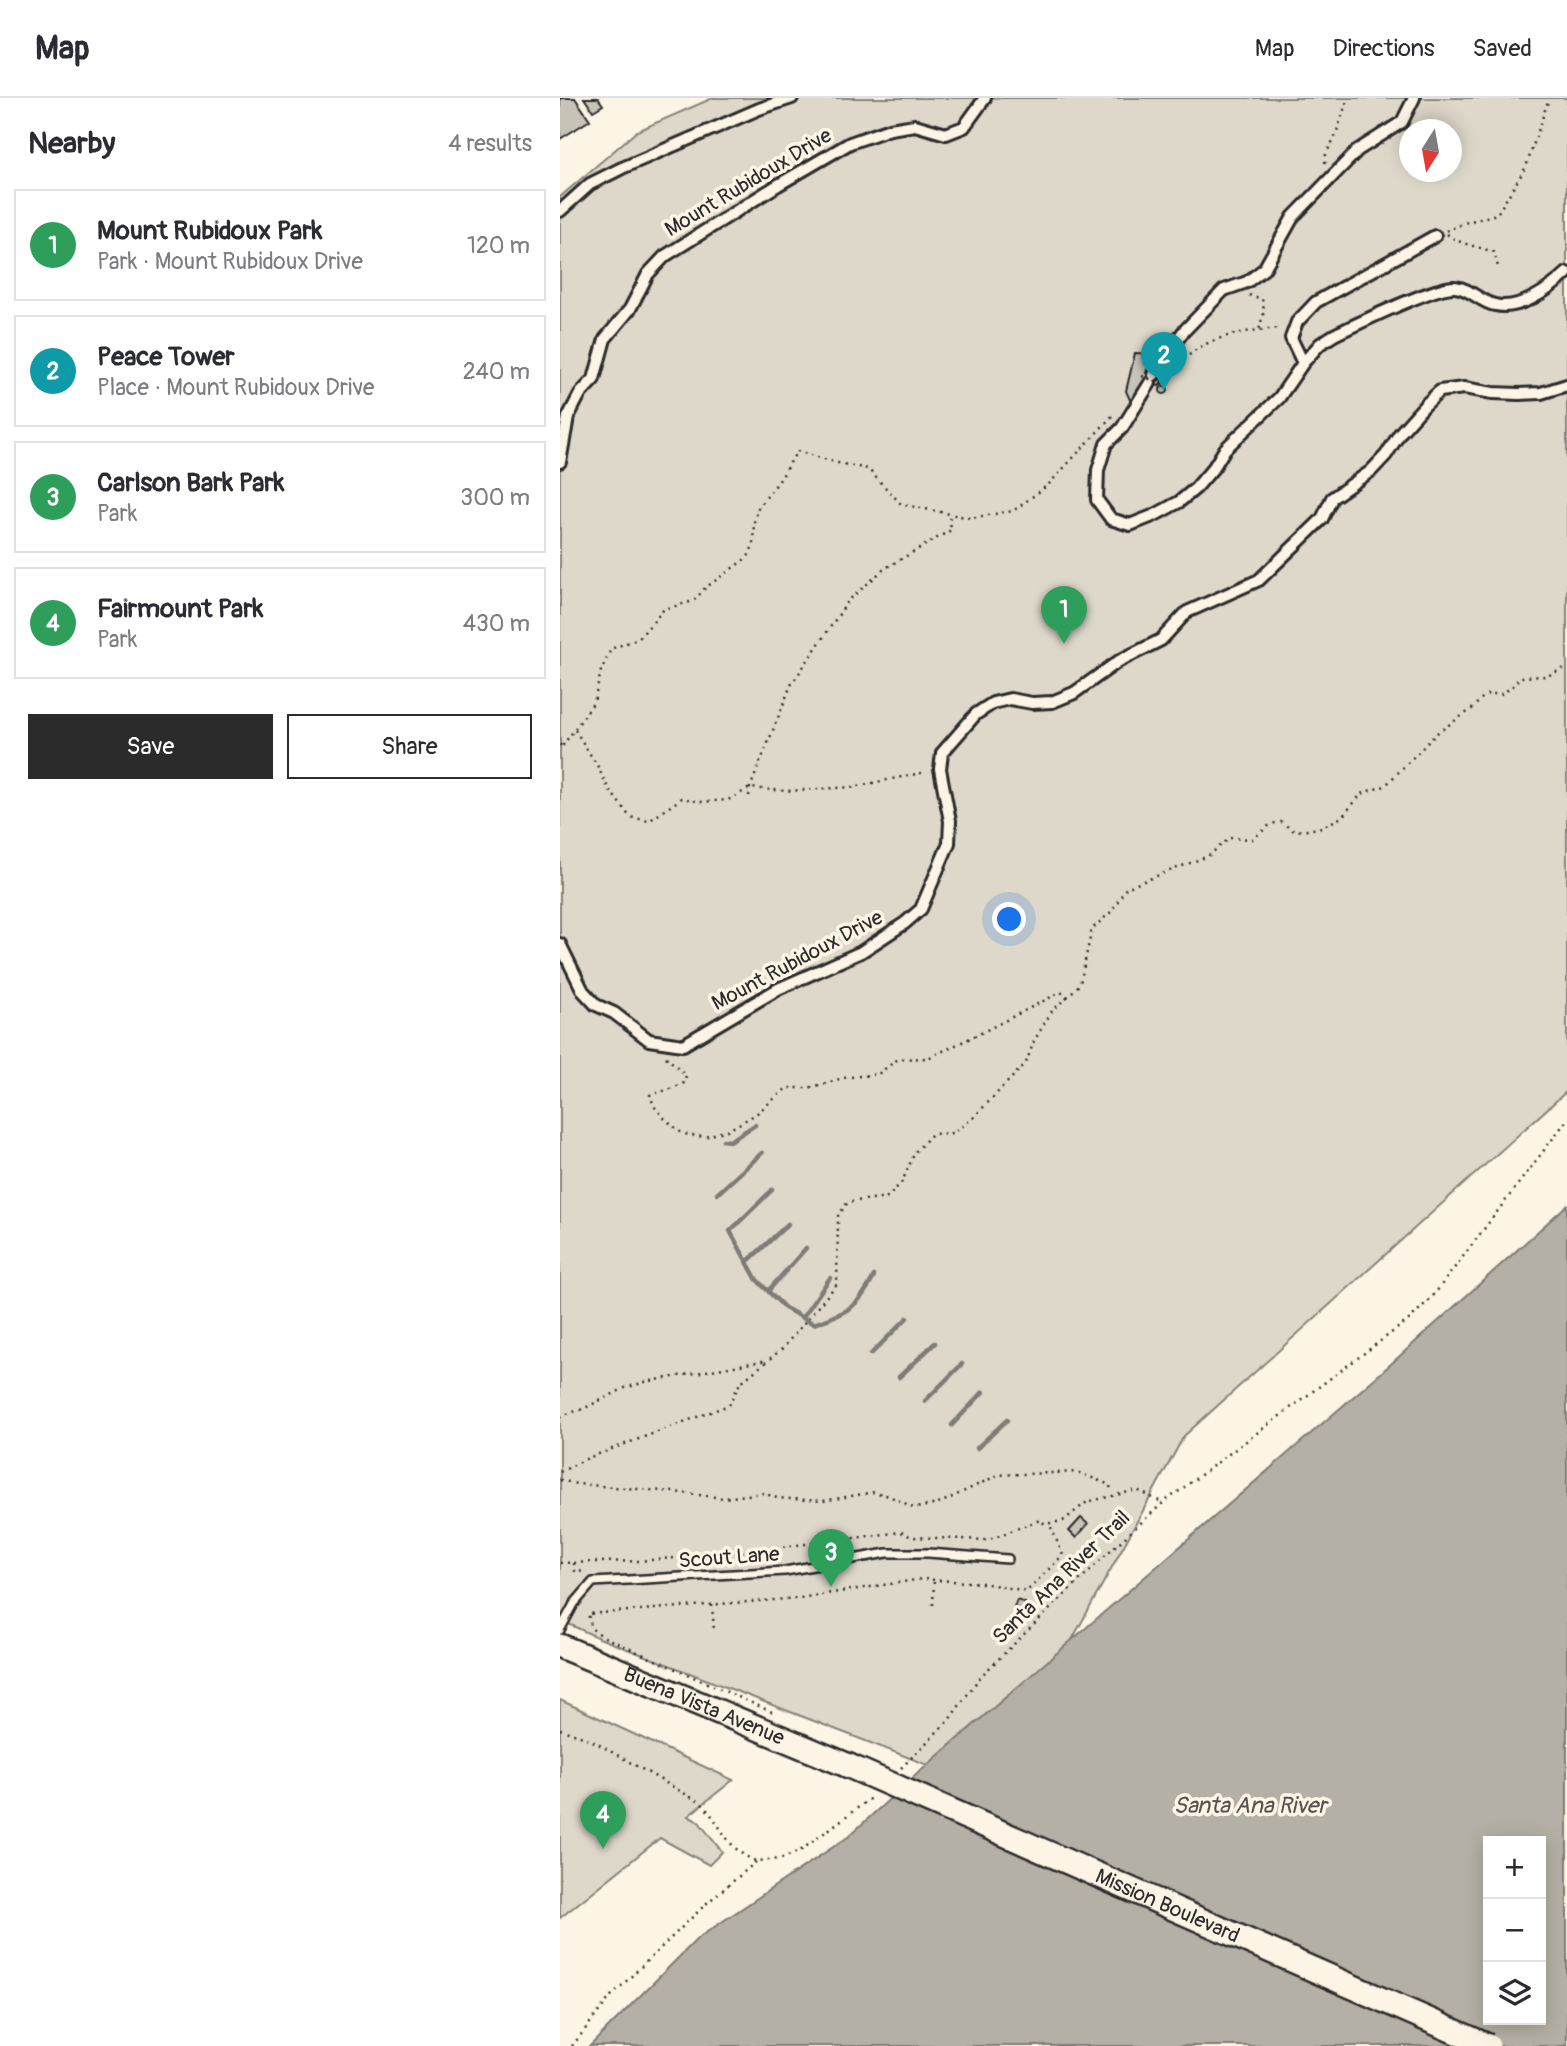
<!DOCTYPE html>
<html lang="en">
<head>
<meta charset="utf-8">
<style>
  :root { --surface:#fff; --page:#f2f2f3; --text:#2b2b33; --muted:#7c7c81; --line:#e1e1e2; --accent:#2b2b2b }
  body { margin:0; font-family:Pangolin,sans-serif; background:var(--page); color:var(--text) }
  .controls { position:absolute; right:21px; bottom:21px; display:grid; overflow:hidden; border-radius:0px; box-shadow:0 4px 18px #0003 }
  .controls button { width:63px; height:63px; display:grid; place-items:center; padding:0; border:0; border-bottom:2px solid var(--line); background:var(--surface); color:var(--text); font:35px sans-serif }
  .compass { position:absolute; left:839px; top:21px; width:63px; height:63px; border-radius:50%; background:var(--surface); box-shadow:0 4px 18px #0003; rotate:191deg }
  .you { position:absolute; left:450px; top:822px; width:24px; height:24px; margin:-18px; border:5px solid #fff; border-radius:50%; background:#1a73e8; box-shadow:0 0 0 10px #1a73e833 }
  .badge { display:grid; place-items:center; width:46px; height:46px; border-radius:50%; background:var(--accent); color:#fff; font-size:23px; font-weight:700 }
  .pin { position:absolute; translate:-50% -58px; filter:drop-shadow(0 2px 4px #0008) }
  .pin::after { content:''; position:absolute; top:37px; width:24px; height:21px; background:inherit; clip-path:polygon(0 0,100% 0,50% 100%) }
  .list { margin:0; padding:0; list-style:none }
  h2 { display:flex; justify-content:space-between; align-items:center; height:91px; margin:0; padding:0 28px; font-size:30px }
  h2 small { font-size:23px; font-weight:400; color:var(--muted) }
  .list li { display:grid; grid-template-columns:46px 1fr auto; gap:21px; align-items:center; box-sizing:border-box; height:112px; margin:0 14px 14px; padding:0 14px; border:2px solid var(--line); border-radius:0px }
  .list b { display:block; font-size:26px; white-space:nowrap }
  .list p { margin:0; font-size:23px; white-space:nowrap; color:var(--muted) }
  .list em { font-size:23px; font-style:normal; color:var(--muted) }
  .actions { display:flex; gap:14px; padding:21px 28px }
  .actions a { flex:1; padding:16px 0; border:2px solid var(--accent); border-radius:0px; text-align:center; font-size:24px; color:var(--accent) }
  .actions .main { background:var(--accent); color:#fff }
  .icon { flex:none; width:38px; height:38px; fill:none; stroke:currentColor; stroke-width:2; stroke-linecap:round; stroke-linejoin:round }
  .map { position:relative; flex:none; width:1007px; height:1948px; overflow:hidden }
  header { display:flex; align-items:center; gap:42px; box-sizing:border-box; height:98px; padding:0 35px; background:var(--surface); border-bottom:2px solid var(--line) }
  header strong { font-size:33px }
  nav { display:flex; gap:38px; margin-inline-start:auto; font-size:24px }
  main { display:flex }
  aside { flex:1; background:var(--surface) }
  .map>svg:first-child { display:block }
  .green { fill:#ded8ca; stroke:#84827a; stroke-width:2; fill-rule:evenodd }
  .water { fill:#b4b0a5; stroke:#7d7b74; stroke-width:2; fill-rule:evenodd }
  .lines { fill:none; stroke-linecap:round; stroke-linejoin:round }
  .stream { stroke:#7d7b74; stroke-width:4.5 }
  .building { fill:#c8c3b7; stroke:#2b2b2b; stroke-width:2 }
  .service-casing { stroke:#2b2b2b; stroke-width:12 }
  .pedestrian-casing { stroke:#2b2b2b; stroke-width:16 }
  .primary-casing { stroke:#2b2b2b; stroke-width:28 }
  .path { stroke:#2b2b2b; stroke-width:2.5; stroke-dasharray:2 5; stroke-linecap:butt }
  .service { stroke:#fcf5e5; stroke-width:7 }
  .pedestrian { stroke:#fcf5e5; stroke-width:10 }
  .primary { stroke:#fcf5e5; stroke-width:23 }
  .primary-bridge-casing { stroke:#2b2b2b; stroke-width:28; stroke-linecap:butt }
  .path-bridge { stroke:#2b2b2b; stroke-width:2.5; stroke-dasharray:2 5; stroke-linecap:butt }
  .primary-bridge { stroke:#fcf5e5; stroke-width:23 }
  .labels { text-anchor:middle; stroke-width:7; stroke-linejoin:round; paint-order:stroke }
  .street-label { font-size:21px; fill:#2b2b2b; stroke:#fcf5e5 }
  .water-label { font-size:23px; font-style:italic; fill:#545350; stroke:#fcf5e5 }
</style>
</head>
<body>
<header>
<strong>Map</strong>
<nav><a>Map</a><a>Directions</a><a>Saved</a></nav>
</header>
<main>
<aside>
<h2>Nearby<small>4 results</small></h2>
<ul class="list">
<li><span class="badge" style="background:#2e9e5b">1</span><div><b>Mount Rubidoux Park</b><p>Park · Mount Rubidoux Drive</p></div><em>120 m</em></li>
<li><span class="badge" style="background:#0f9aa8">2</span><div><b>Peace Tower</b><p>Place · Mount Rubidoux Drive</p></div><em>240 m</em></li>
<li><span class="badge" style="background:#2e9e5b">3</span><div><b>Carlson Bark Park</b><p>Park</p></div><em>300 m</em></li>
<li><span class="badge" style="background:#2e9e5b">4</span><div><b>Fairmount Park</b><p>Park</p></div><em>430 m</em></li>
</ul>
<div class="actions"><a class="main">Save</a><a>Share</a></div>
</aside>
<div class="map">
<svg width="1007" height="1948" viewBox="0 0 1007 1948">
  <rect width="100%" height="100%" fill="#fcf5e5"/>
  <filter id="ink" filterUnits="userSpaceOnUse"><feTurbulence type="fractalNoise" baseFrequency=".0143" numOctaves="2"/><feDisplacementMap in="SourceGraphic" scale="14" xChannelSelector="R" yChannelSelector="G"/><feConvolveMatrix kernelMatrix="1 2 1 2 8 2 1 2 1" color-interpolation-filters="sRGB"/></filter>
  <g filter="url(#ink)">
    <!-- green -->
    <path class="green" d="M153,0H1007V993L624,1338L430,1691L39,1540L0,1522V99L77,33ZM850,32H892V74H850Z
      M0,1602L173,1682L128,1718L139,1724L162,1754L149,1767L100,1740L0,1820Z"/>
    <!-- water -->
    <path class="water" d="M1007,1107V1948H30L138,1840L288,1739L358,1675L822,1274ZM928,1743H981V1922H928Z"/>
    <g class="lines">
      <!-- stream -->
      <path class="stream" d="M163,1042L170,1043L195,1027
        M212,1092L170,1133L197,1182L225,1210L254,1226C286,1214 298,1211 314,1178
        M157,1096L202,1055
        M187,1164L228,1126
        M208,1193L246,1150
        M242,1220L270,1180
        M311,1256L347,1220
        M339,1279L375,1245
        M365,1303L402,1266
        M392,1327L423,1294
        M417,1350L447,1322"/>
    </g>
    <!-- building -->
    <path class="building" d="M0,0H15L30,22L0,41Z
      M24,0H38L43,7L33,13Z
      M575,255L593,256L586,275L603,282L599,288L585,282L582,293L570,302L566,293Z
      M600 292a4 4 0 1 1 8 0a4 4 0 1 1-8 0Z
      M521,1420L528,1426L516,1440L509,1433Z
      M457,1502L465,1505L462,1512L454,1509Z"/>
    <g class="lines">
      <defs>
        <path id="service" d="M0,1532L14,1506L33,1484L225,1473L327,1455H368L448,1461"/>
        <path id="pedestrian" d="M0,113L30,86L62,70L199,11L232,0
          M743,265L731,240L737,224L756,204L875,138
          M594,277L604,258L624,233L664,192L687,184L704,171L733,119L798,52L842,24L854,0
          M590,285L562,330L546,346L538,372L537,402L551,421L570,427L595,417L619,404L636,390L654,369L665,351L719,300L743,265L760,246L774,237C795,227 876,187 895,189C910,190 921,205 935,207C960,213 990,191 1007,175
          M0,364L8,319L20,296L34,281L45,241L70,211L88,176L105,158L218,87L290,45L330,31L355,27L386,36L404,29L425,0
          M0,846L23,893L36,907L54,915L89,942L123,947L218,891L301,854L345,825L361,811L389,745L390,723L380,671L382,655L416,616L433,605L450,601L472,605L492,604L514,595L559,563L601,542L627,514L699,482L762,421L772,400L811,373L826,357L840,335L865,307L880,293L904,290L933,295L959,296L981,295L1007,287"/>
        <g id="primary">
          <path id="s1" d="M0,1548L289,1668"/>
        </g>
      </defs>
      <!-- service casing -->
      <use href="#service" class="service-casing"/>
      <!-- pedestrian casing -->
      <use href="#pedestrian" class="pedestrian-casing"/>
      <!-- primary casing -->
      <use href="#primary" class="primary-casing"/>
      <!-- path -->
      <path class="path" d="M765,65L766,56L775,39L788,0
        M886,133L904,125L937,116L966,69L989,0
        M887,136C901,147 916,148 934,154L938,169
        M689,197L702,201L704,213L699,232
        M613,271C621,266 627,258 634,253C658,236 693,232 721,230
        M15,632L38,669L48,690L70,719L89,723L122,700L140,704L168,702L190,690L226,693L293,689L366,674
        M0,646L1,650L34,604L41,573L51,551L79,540L104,511L134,503L145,490L188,459L193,448L194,424L198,410L221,380L237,353L278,365L308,371L341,406L410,420L453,413L488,387L555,315
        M189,698L190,690L231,587L288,503L324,471L391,432L389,416
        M507,899L520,886L532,831L551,814L566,790L648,758L670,740L693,741L711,726L721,724L734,733L748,732L762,729L782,719L798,700L805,694L825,688L877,635L912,611L921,601L928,596H941L952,589L960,579L987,578L1007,569
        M0,1318L23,1311L65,1290L85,1284L208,1262
        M0,1374L28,1360L169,1307L180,1285L222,1251L277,1186L278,1118L288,1104L328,1099L342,1084L355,1054L372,1036L393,1035L413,1020L466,965L474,943L492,913L507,899L501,894L419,936L368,960L338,961L318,976L283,980L249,990H227L196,1016L170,1031L145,1039L123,1036L105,1021L94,1008L90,997L110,991L124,985L126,977L105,958
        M0,1382L17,1386L114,1394L163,1400L203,1395L217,1400L263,1403L314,1394L329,1398L355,1410L378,1406L438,1377L517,1374L550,1387L551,1395
        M0,1465L78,1463L174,1455L341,1434L352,1439L427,1442L480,1422L485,1426L503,1423L527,1404L577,1392L603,1405
        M14,1465L15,1474L27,1473
        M152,1507L154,1532
        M373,1507L374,1482
        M212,1614L46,1540L32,1531L28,1516L240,1500L362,1481L422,1485L467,1493L503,1457L489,1425
        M0,1631L31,1642L141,1705C163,1727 165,1751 196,1763
        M341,1670L389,1622L420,1579L553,1450L603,1405L850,1221L873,1198L1007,1022
        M12,1948L52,1897L147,1805L197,1763L220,1761L240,1753L312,1699"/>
      <!-- service -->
      <use href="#service" class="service"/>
      <!-- pedestrian -->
      <use href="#pedestrian" class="pedestrian"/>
      <!-- primary -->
      <use href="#primary" class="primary"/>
      <defs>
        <g id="primary-bridge">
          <path id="s2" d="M289,1668L928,1948"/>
        </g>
      </defs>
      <!-- primary-bridge casing -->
      <use href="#primary-bridge" class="primary-bridge-casing"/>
      <!-- path-bridge -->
      <path class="path-bridge" d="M582,278L604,287"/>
      <!-- primary-bridge -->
      <use href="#primary-bridge" class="primary-bridge"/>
    </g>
  </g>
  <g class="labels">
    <!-- street labels -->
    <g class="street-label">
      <text transform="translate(188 84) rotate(-31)" y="7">Mount Rubidoux Drive</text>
      <text transform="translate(237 862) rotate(-28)" y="7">Mount Rubidoux Drive</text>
      <text transform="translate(169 1459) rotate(-4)" y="7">Scout Lane</text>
      <text transform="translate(501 1479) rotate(-44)" y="7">Santa Ana River Trail</text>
      <text dy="7" stroke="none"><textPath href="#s1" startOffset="156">Buena Vista Avenue</textPath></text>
      <text dy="7" stroke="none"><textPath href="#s2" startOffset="348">Mission Boulevard</textPath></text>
    </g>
    <!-- water labels -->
    <g class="water-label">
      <text x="690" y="1715">Santa Ana River</text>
    </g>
  </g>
</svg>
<div class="controls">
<button>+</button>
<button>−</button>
<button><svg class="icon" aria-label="layers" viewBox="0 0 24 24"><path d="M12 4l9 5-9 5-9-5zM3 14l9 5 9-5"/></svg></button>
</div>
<svg class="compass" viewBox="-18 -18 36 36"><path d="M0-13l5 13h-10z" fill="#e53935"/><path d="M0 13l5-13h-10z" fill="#7c7c81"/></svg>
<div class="you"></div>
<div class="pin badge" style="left:504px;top:546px;background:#2e9e5b">1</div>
<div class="pin badge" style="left:604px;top:292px;background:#0f9aa8">2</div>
<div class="pin badge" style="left:271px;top:1489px;background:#2e9e5b">3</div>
<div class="pin badge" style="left:43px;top:1751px;background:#2e9e5b">4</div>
</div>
</main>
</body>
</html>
